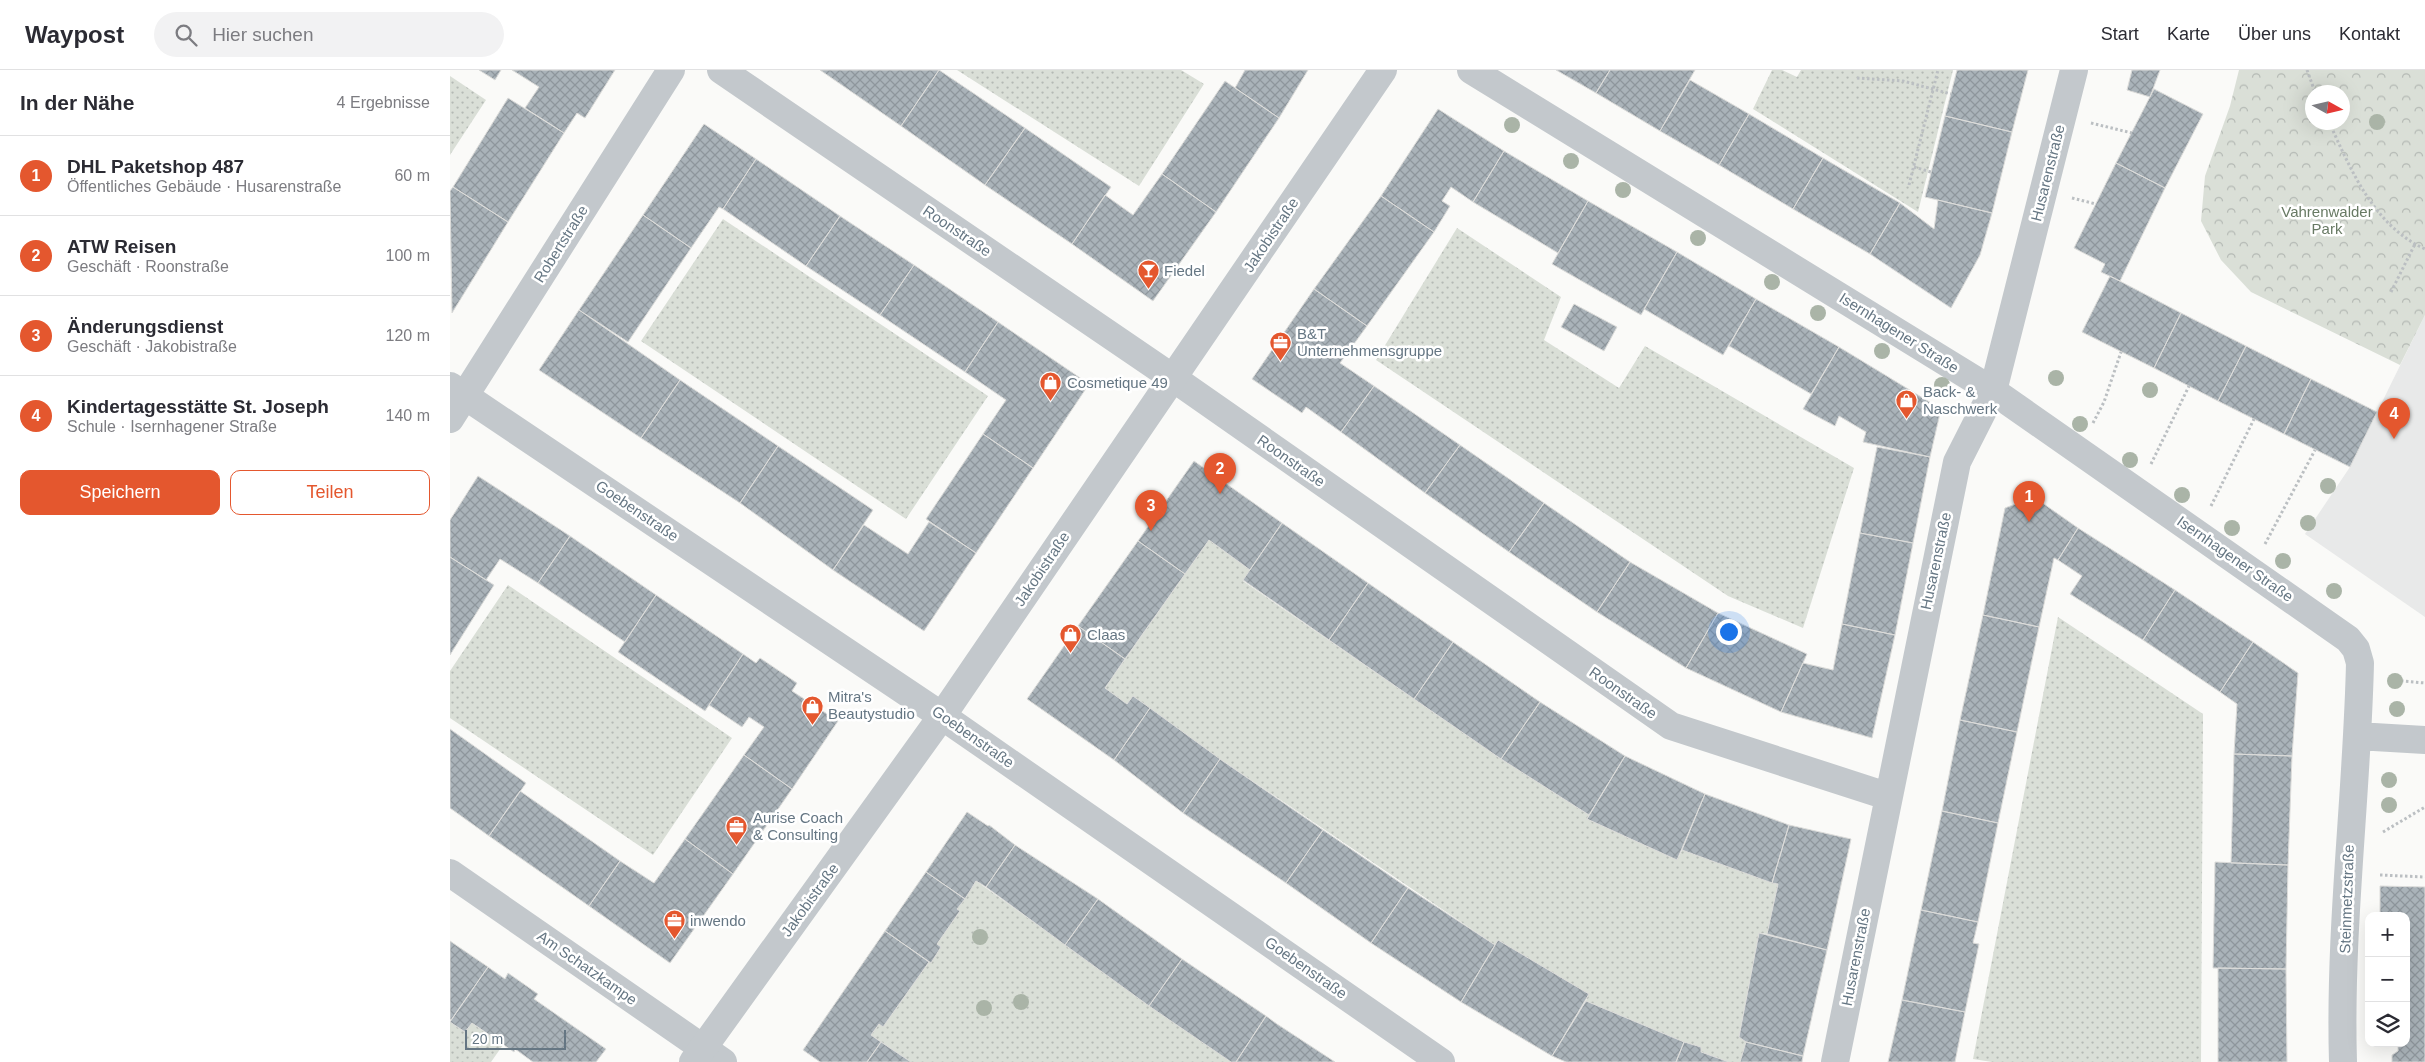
<!DOCTYPE html>
<html lang="de">
<head>
<meta charset="utf-8">
<style>
  :root { --surface:#fff; --page:#f2f2f3; --text:#2b2b33; --muted:#7c7c81; --line:#e1e1e2; --accent:#e4572e }
  body { margin:0; font-family:Arial,sans-serif; background:var(--page); color:var(--text) }
  .controls { position:absolute; right:15px; bottom:15px; display:grid; overflow:hidden; border-radius:10px; box-shadow:0 5px 20px #0002 }
  .controls button { width:45px; height:45px; display:grid; place-items:center; padding:0; border:0; border-bottom:1px solid var(--line); background:var(--surface); color:var(--text); font:25px sans-serif }
  .compass { position:absolute; left:1855px; top:15px; width:45px; height:45px; border-radius:50%; background:var(--surface); box-shadow:0 5px 20px #0002; rotate:98deg }
  .scale { position:absolute; left:15px; bottom:12px; width:101px; box-sizing:border-box; padding-left:5px; border:2px solid #657683; border-top:0; font-size:14px; line-height:18px; white-space:nowrap; color:#657683; -webkit-text-stroke:4px #fff; paint-order:stroke }
  .you { position:absolute; left:1278px; top:561px; width:18px; height:18px; margin:-12px; border:4px solid #fff; border-radius:50%; background:#1a73e8; box-shadow:0 0 0 8px #1a73e833 }
  .badge { display:grid; place-items:center; width:32px; height:32px; border-radius:50%; background:var(--accent); color:#fff; font-size:16px; font-weight:700 }
  .pin { position:absolute; translate:-50% -41px; filter:drop-shadow(0 1px 2px #0008) }
  .pin::after { content:''; position:absolute; top:26px; width:18px; height:15px; background:inherit; clip-path:polygon(0 0,100% 0,50% 100%) }
  .list { margin:0; padding:0; list-style:none }
  h2 { display:flex; justify-content:space-between; align-items:center; height:65px; margin:0; padding:0 20px; font-size:21px }
  h2 small { font-size:16px; font-weight:400; color:var(--muted) }
  .list li { display:grid; grid-template-columns:32px 1fr auto; gap:15px; align-items:center; box-sizing:border-box; height:80px; padding:0 20px; border-top:1px solid var(--line) }
  .list b { display:block; font-size:19px; white-space:nowrap }
  .list p { margin:0; font-size:16px; white-space:nowrap; color:var(--muted) }
  .list em { font-size:16px; font-style:normal; color:var(--muted) }
  .actions { display:flex; gap:10px; padding:15px 20px }
  .actions a { flex:1; padding:11px 0; border:1px solid var(--accent); border-radius:10px; text-align:center; font-size:18px; color:var(--accent) }
  .actions .main { background:var(--accent); color:#fff }
  .icon { flex:none; width:28px; height:28px; fill:none; stroke:currentColor; stroke-width:2; stroke-linecap:round; stroke-linejoin:round }
  .map { position:relative; flex:none; width:1975px; height:992px; overflow:hidden }
  header { display:flex; align-items:center; gap:30px; box-sizing:border-box; height:70px; padding:0 25px; background:var(--surface); border-bottom:1px solid var(--line) }
  header strong { font-size:24px }
  nav { display:flex; gap:28px; margin-inline-start:auto; font-size:18px }
  .search { width:350px; height:45px; background:var(--page); display:flex; align-items:center; gap:12px; box-sizing:border-box; padding:0 18px; border-radius:28px; color:var(--muted); font-size:19px }
  main { display:flex }
  aside { flex:1; background:var(--surface) }
  .map>svg:first-child { display:block }
  .built { fill:#e8e9e9 }
  .park { fill:url(#park-crowns); fill-rule:evenodd }
  .garden { fill:url(#garden-dots) }
  .building { fill:url(#building-cross-hatch); stroke:#dcdcda }
  .lines { fill:none; stroke-linecap:round; stroke-linejoin:round }
  .path { stroke:#bbbfc2; stroke-width:3; stroke-dasharray:2.5 2.5; stroke-linecap:butt }
  .minor { stroke:#c3c8cc; stroke-width:28 }
  .tertiary { stroke:#c3c8cc; stroke-width:28 }
  .tree { fill:#aab4a7 }
  .labels { text-anchor:middle; stroke-width:5; stroke-linejoin:round; paint-order:stroke }
  .street-label { font-size:15px; fill:#657683; stroke:#fff }
  .park-label { font-size:15px; fill:#687a64; stroke:#fff }
  .poi-label { font-size:15px; fill:#657683; stroke:#fff; text-anchor:start }
</style>
</head>
<body>
<header>
<strong>Waypost</strong>
<div class="search"><svg class="icon" aria-label="search" viewBox="0 0 24 24"><circle cx="10" cy="10" r="6"/><path d="M15 15l6 6"/></svg>Hier suchen</div>
<nav><a>Start</a><a>Karte</a><a>Über uns</a><a>Kontakt</a></nav>
</header>
<main>
<aside>
<h2>In der Nähe<small>4 Ergebnisse</small></h2>
<ul class="list">
<li><span class="badge">1</span><div><b>DHL Paketshop 487</b><p>Öffentliches Gebäude · Husarenstraße</p></div><em>60 m</em></li>
<li><span class="badge">2</span><div><b>ATW Reisen</b><p>Geschäft · Roonstraße</p></div><em>100 m</em></li>
<li><span class="badge">3</span><div><b>Änderungsdienst</b><p>Geschäft · Jakobistraße</p></div><em>120 m</em></li>
<li><span class="badge">4</span><div><b>Kindertagesstätte St. Joseph</b><p>Schule · Isernhagener Straße</p></div><em>140 m</em></li>
</ul>
<div class="actions"><a class="main">Speichern</a><a>Teilen</a></div>
</aside>
<div class="map">
<svg width="1975" height="992" viewBox="0 0 1975 992">
  <defs>
    <pattern id="park-crowns" width="20" height="18" patternUnits="userSpaceOnUse" patternTransform="scale(1.25)"><rect width="20" height="18" fill="#dadfd7"/><path d="M2 6a3 3 0 1 1 6 0M12 15a3 3 0 1 1 6 0" fill="none" stroke="#b4b9b4"/></pattern>
    <pattern id="garden-dots" width="8" height="8" patternUnits="userSpaceOnUse" patternTransform="scale(1.25)"><rect width="8" height="8" fill="#dadfd7"/><path d="M2 2h.1M6 6h.1" fill="none" stroke="#b4b9b4" stroke-width="1.8" stroke-linecap="round"/></pattern>
    <pattern id="building-cross-hatch" width="8" height="8" patternUnits="userSpaceOnUse" patternTransform="scale(1.25)"><rect width="8" height="8" fill="#aab3b9"/><path d="M0 0l8 8M0 8l8-8" fill="none" stroke="#8e969c"/></pattern>
  </defs>
  <rect width="100%" height="100%" fill="#fafaf8"/>
  <!-- built -->
  <path class="built" d="M1975,245V547L1855,464L1900,397Z"/>
  <!-- park -->
  <path class="park" d="M1789,0H1975V245L1950,295L1801,222L1771,190L1751,151L1755,106L1780,36ZM1862,22H1892V52H1862Z"/>
  <!-- garden -->
  <path class="garden" d="M507,0H731L754,14L689,116Z
    M1322,0H1332L1347,7L1351,0H1503L1468,142L1303,39Z
    M0,6L36,30L0,85Z
    M273,149L538,326L456,449L191,271Z
    M1007,158L1111,227L1094,270L1169,318L1195,276L1404,398L1353,558L1278,526L926,290Z
    M759,470L800,500L793,511L1051,689L1139,745L1137,749L1227,790L1232,780L1328,814L1317,864L1309,863L1289,966L1296,972L1290,992H1279L1251,982V977L1234,972L1136,931L1138,924L1048,870L1045,875L770,689L683,626L677,634L655,618Z
    M58,515L282,668L203,785L0,648V601Z
    M1608,547L1753,644L1751,992H1542L1523,989Z
    M526,811L781,992H461L421,965L429,954L433,957L479,892H481L491,877L487,874L510,841L507,839Z
    M0,952L15,962L22,953L53,975L41,992H0Z"/>
  <!-- building -->
  <path class="building" d="M29,0H51L45,10Z
    M62,0H165L135,48L127,43L114,63L75,38L89,17Z
    M370,0H489L451,56Z
    M489,0L575,58L535,115L451,56Z
    M795,0H858L829,48L785,18Z
    M1106,0H1160L1146,23Z
    M1160,0H1245L1210,61L1146,23Z
    M1507,0H1578L1562,62L1495,46Z
    M1682,0H1710L1700,27L1677,20Z
    M1240,10L1299,44L1269,95L1210,61Z
    M775,11L829,48L766,142L712,104Z
    M1704,19L1753,44L1715,118L1666,93Z
    M58,28L114,63L58,152L3,117Z
    M988,39L1054,81L1023,132L1001,117L992,131L1000,136L984,162L931,126Z
    M1299,44L1373,88L1343,139L1269,95Z
    M1495,46L1562,62L1542,143L1475,127Z
    M254,54L306,89L273,139L269,137L241,178L193,145Z
    M575,58L661,117L622,174L535,115Z
    M1054,81L1138,131L1108,183L1023,132Z
    M1373,88L1450,133L1420,184L1343,139Z
    M306,89L390,146L356,196L273,139Z
    M1666,93L1715,118L1670,211L1651,202L1655,194L1624,178Z
    M712,104L766,142L703,231L622,174L655,125L683,145Z
    M3,117L58,152L2,243L0,121Z
    M931,126L984,162L917,256L864,219Z
    M1488,130L1542,143L1530,185L1501,238L1420,184L1450,133L1484,159Z
    M1138,131L1227,182L1191,245L1102,194Z
    M193,145L241,178L178,272L129,240Z
    M390,146L464,195L430,245L356,196Z
    M1227,182L1306,229L1273,285L1194,239Z
    M464,195L548,252L515,302L430,245Z
    M1660,206L1731,243L1704,298L1632,262Z
    M864,219L917,256L890,293L924,316L891,362L856,337L852,343L802,309Z
    M1306,229L1389,277L1361,324L1279,276Z
    M1124,234L1167,257L1154,281L1111,257Z
    M129,240L230,310L191,368L89,300Z
    M1731,243L1796,276L1768,331L1704,298Z
    M548,252L639,314L583,398L533,364L556,330L515,302Z
    M1796,276L1861,309L1834,364L1768,331Z
    M1389,277L1491,339L1480,387L1413,372L1416,362L1389,346L1385,356L1353,339Z
    M1861,309L1927,342L1900,397L1834,364Z
    M230,310L328,376L290,433L191,368Z
    M924,316L1010,375L975,423L891,362Z
    M533,364L583,398L526,483L476,449Z
    M1010,375L1094,433L1059,482L975,423Z
    M328,376L423,440L383,500L290,433Z
    M1427,377L1480,387L1463,473L1410,463Z
    M744,391L832,453L800,500L759,470L735,504L688,471Z
    M28,406L120,466L88,513L50,489L36,510L0,487V450Z
    M1584,427L1628,458L1608,490L1604,488L1589,557L1533,545L1555,438Z
    M1094,433L1180,492L1147,542L1059,482Z
    M479,452L526,483L474,561L383,500L414,455L458,484Z
    M832,453L918,513L879,570L793,510Z
    M1628,458L1725,520L1693,570L1620,524L1632,506L1608,490Z
    M1410,463L1463,473L1445,565L1392,554Z
    M120,466L206,525L175,572L88,513Z
    M688,471L735,504L675,589L628,556Z
    M0,487L44,515L0,585Z
    M1180,492L1268,543L1236,598L1147,542Z
    M918,513L1003,572L964,629L879,570Z
    M1725,520L1803,572L1770,622L1693,570Z
    M206,525L293,584L255,641L168,582Z
    M1268,543L1357,584L1331,642L1236,598Z
    M1533,545L1589,557L1567,662L1510,650Z
    M1392,554L1445,565L1422,668L1331,642L1353,593L1383,600Z
    M628,556L675,589L655,618L677,634L683,626L700,638L664,690L577,629Z
    M1003,572L1090,632L1051,689L964,629Z
    M1803,572L1848,603L1842,686L1784,684L1787,634L1770,622Z
    M293,584L306,593L310,588L347,613L342,621L388,651L342,719L294,685L314,657L299,647L292,657L259,635Z
    M1090,632L1175,686L1139,745L1051,689Z
    M700,638L770,689L733,743L664,690Z
    M1510,650L1567,662L1548,753L1492,741Z
    M0,659L76,713L39,766L0,738Z
    M1784,684L1842,686L1838,795L1781,793Z
    M294,685L342,719L283,804L235,769Z
    M1175,686L1255,724L1227,790L1137,749Z
    M770,689L873,760L836,813L733,743Z
    M70,721L170,791L139,836L39,766Z
    M1255,724L1339,755L1322,813L1232,780Z
    M1492,741L1548,753L1528,852L1471,840Z
    M517,742L538,756L539,755L565,775L536,817L526,811L515,829L476,802Z
    M1339,755L1401,769L1377,880L1317,864L1328,814L1322,813Z
    M873,760L958,818L921,873L836,813Z
    M235,769L283,804L220,893L139,836L170,791L204,813Z
    M565,775L648,829L615,875L536,817Z
    M1765,792L1838,795L1836,899L1763,898Z
    M476,802L515,829L507,839L510,841L487,874L491,877L481,893L435,861Z
    M1930,816L1975,817V992H1942V985L1948,981V977L1943,973H1956V846H1930Z
    M958,818L1045,875L1011,932L921,873Z
    M648,829L732,889L699,936L615,875Z
    M1471,840L1528,852L1523,873L1529,874L1515,942L1452,930Z
    M435,861L479,892L433,957L429,954L421,965L431,972L417,992H370L353,980Z
    M1309,863L1377,880L1353,986L1296,972L1289,967Z
    M1048,870L1139,924L1102,986L1011,932Z
    M0,871L38,897L1,950L0,949Z
    M732,889L816,946L786,992H781L699,936Z
    M38,897L55,909L58,903L88,924L84,929L156,979L146,992H83L65,979L64,982L22,953L15,962L0,952Z
    M1768,898L1836,899L1837,992H1768Z
    M1452,930L1515,942L1505,992H1438Z
    M1136,931L1234,972L1226,992H1116L1102,986Z
    M816,946L827,954L885,992H786Z
    M431,972L461,992H417Z
    M1234,972L1251,977V982L1279,992H1226Z
    M1296,972L1353,986L1352,992H1290Z"/>
  <g class="lines">
    <!-- path -->
    <path class="path" d="M1857,0L1865,22
      M1407,8L1453,11L1501,24
      M1879,52C1901,100 1924,156 1975,179
      M1641,53L1682,63
      M1464,97L1481,102
      M1459,115L1488,0
      M1622,128L1646,134
      M1941,222L1965,174
      M1643,353L1654,332L1671,282
      M1701,394L1739,316
      M1761,436L1804,349
      M1815,474L1865,380
      M1941,610L1975,613
      M1933,762L1975,737
      M1930,805L1975,807"/>
    <!-- minor -->
    <path class="minor" d="M271,0L723,308L1221,656L1437,726
      M1021,0L1543,321L1898,569L1906,579L1910,593C1907,726 1889,859 1893,992
      M0,316L492,646L991,992
      M0,349L221,0
      M1907,666L1975,670
      M0,803L273,992
      M1385,992L1507,392L1543,321L1624,0"/>
    <!-- tertiary -->
    <path class="tertiary" d="M243,992L492,646L933,0"/>
  </g>
  <!-- trees -->
  <g class="tree">
    <circle cx="1927" cy="52" r="8"/>
    <circle cx="1062" cy="55" r="8"/>
    <circle cx="1121" cy="91" r="8"/>
    <circle cx="1173" cy="120" r="8"/>
    <circle cx="1248" cy="168" r="8"/>
    <circle cx="1322" cy="212" r="8"/>
    <circle cx="1368" cy="243" r="8"/>
    <circle cx="1432" cy="281" r="8"/>
    <circle cx="1606" cy="308" r="8"/>
    <circle cx="1492" cy="315" r="8"/>
    <circle cx="1700" cy="320" r="8"/>
    <circle cx="1630" cy="354" r="8"/>
    <circle cx="1680" cy="390" r="8"/>
    <circle cx="1878" cy="416" r="8"/>
    <circle cx="1732" cy="425" r="8"/>
    <circle cx="1858" cy="453" r="8"/>
    <circle cx="1782" cy="458" r="8"/>
    <circle cx="1833" cy="491" r="8"/>
    <circle cx="1884" cy="521" r="8"/>
    <circle cx="1945" cy="611" r="8"/>
    <circle cx="1947" cy="639" r="8"/>
    <circle cx="1939" cy="710" r="8"/>
    <circle cx="1939" cy="735" r="8"/>
    <circle cx="530" cy="867" r="8"/>
    <circle cx="571" cy="932" r="8"/>
    <circle cx="534" cy="938" r="8"/>
  </g>
  <!-- icons -->
  <defs>
    <symbol id="bar-pin" viewBox="-11 -11 22 30"><path d="M0 17L-7.5 6A9.5 9.5 0 1 1 7.5 6Z" fill="#e4572e" stroke="#fff"/><path d="M-6-5H6L.8 .8V4.5H3.5V6h-7V4.5H-.8V.8Z" fill="#fff"/></symbol>
    <symbol id="office-pin" viewBox="-11 -11 22 30"><path d="M0 17L-7.5 6A9.5 9.5 0 1 1 7.5 6Z" fill="#e4572e" stroke="#fff"/><path d="M-6-3h4V-5.5h4V-3h4V5H-6ZM-1-4.5V-3h2v-1.5ZM-6 0V1H6V0Z" fill="#fff"/></symbol>
    <symbol id="shop-pin" viewBox="-11 -11 22 30"><path d="M0 17L-7.5 6A9.5 9.5 0 1 1 7.5 6Z" fill="#e4572e" stroke="#fff"/><path d="M-5-2.5h2.3a2.7 3.5 0 0 1 5.4 0H5L5.5 6h-11ZM-1.5-2.5h3a1.5 2.3 0 0 0-3 0Z" fill="#fff"/></symbol>
  </defs>
  <g fill-rule="evenodd">
    <use href="#bar-pin" x="686" y="188" width="25" height="34"/>
    <use href="#office-pin" x="818" y="260" width="25" height="34"/>
    <use href="#shop-pin" x="588" y="300" width="25" height="34"/>
    <use href="#shop-pin" x="1444" y="318" width="25" height="34"/>
    <use href="#shop-pin" x="608" y="552" width="25" height="34"/>
    <use href="#shop-pin" x="350" y="624" width="25" height="34"/>
    <use href="#office-pin" x="274" y="744" width="25" height="34"/>
    <use href="#office-pin" x="212" y="838" width="25" height="34"/>
  </g>
  <g class="labels">
    <!-- street labels -->
    <g class="street-label">
      <text transform="translate(1598 103) rotate(-76)" y="5">Husarenstraße</text>
      <text transform="translate(507 161) rotate(34)" y="5">Roonstraße</text>
      <text transform="translate(821 165) rotate(-56)" y="5">Jakobistraße</text>
      <text transform="translate(111 174) rotate(-58)" y="5">Robertstraße</text>
      <text transform="translate(1449 263) rotate(32)" y="5">Isernhagener Straße</text>
      <text transform="translate(841 391) rotate(35)" y="5">Roonstraße</text>
      <text transform="translate(187 441) rotate(34)" y="5">Goebenstraße</text>
      <text transform="translate(1785 489) rotate(35)" y="5">Isernhagener Straße</text>
      <text transform="translate(1486 491) rotate(-78)" y="5">Husarenstraße</text>
      <text transform="translate(592 499) rotate(-56)" y="5">Jakobistraße</text>
      <text transform="translate(1173 623) rotate(35)" y="5">Roonstraße</text>
      <text transform="translate(523 667) rotate(35)" y="5">Goebenstraße</text>
      <text transform="translate(1897 829) rotate(-88)" y="5">Steinmetzstraße</text>
      <text transform="translate(360 830) rotate(-54)" y="5">Jakobistraße</text>
      <text transform="translate(1406 887) rotate(-79)" y="5">Husarenstraße</text>
      <text transform="translate(137 898) rotate(35)" y="5">Am Schatzkampe</text>
      <text transform="translate(856 898) rotate(35)" y="5">Goebenstraße</text>
    </g>
    <!-- park labels -->
    <g class="park-label">
      <text x="1877" y="147">Vahrenwalder<tspan x="1877" dy="17">Park</tspan></text>
    </g>
    <!-- poi labels -->
    <g class="poi-label">
      <text x="714" y="206">Fiedel</text>
      <text x="847" y="269">B&amp;T<tspan x="847" dy="17">Unternehmensgruppe</tspan></text>
      <text x="617" y="318">Cosmetique 49</text>
      <text x="1473" y="327">Back- &amp;<tspan x="1473" dy="17">Naschwerk</tspan></text>
      <text x="637" y="570">Claas</text>
      <text x="378" y="632">Mitra's<tspan x="378" dy="17">Beautystudio</tspan></text>
      <text x="303" y="753">Aurise Coach<tspan x="303" dy="17">&amp; Consulting</tspan></text>
      <text x="240" y="856">inwendo</text>
    </g>
  </g>
</svg>
<div class="controls">
<button>+</button>
<button>−</button>
<button><svg class="icon" aria-label="layers" viewBox="0 0 24 24"><path d="M12 4l9 5-9 5-9-5zM3 14l9 5 9-5"/></svg></button>
</div>
<svg class="compass" viewBox="-18 -18 36 36"><path d="M0-13l5 13h-10z" fill="#e53935"/><path d="M0 13l5-13h-10z" fill="#7c7c81"/></svg>
<div class="scale">20 m</div>
<div class="you"></div>
<div class="pin badge" style="left:1579px;top:452px">1</div>
<div class="pin badge" style="left:770px;top:424px">2</div>
<div class="pin badge" style="left:701px;top:461px">3</div>
<div class="pin badge" style="left:1944px;top:369px">4</div>
</div>
</main>
</body>
</html>
